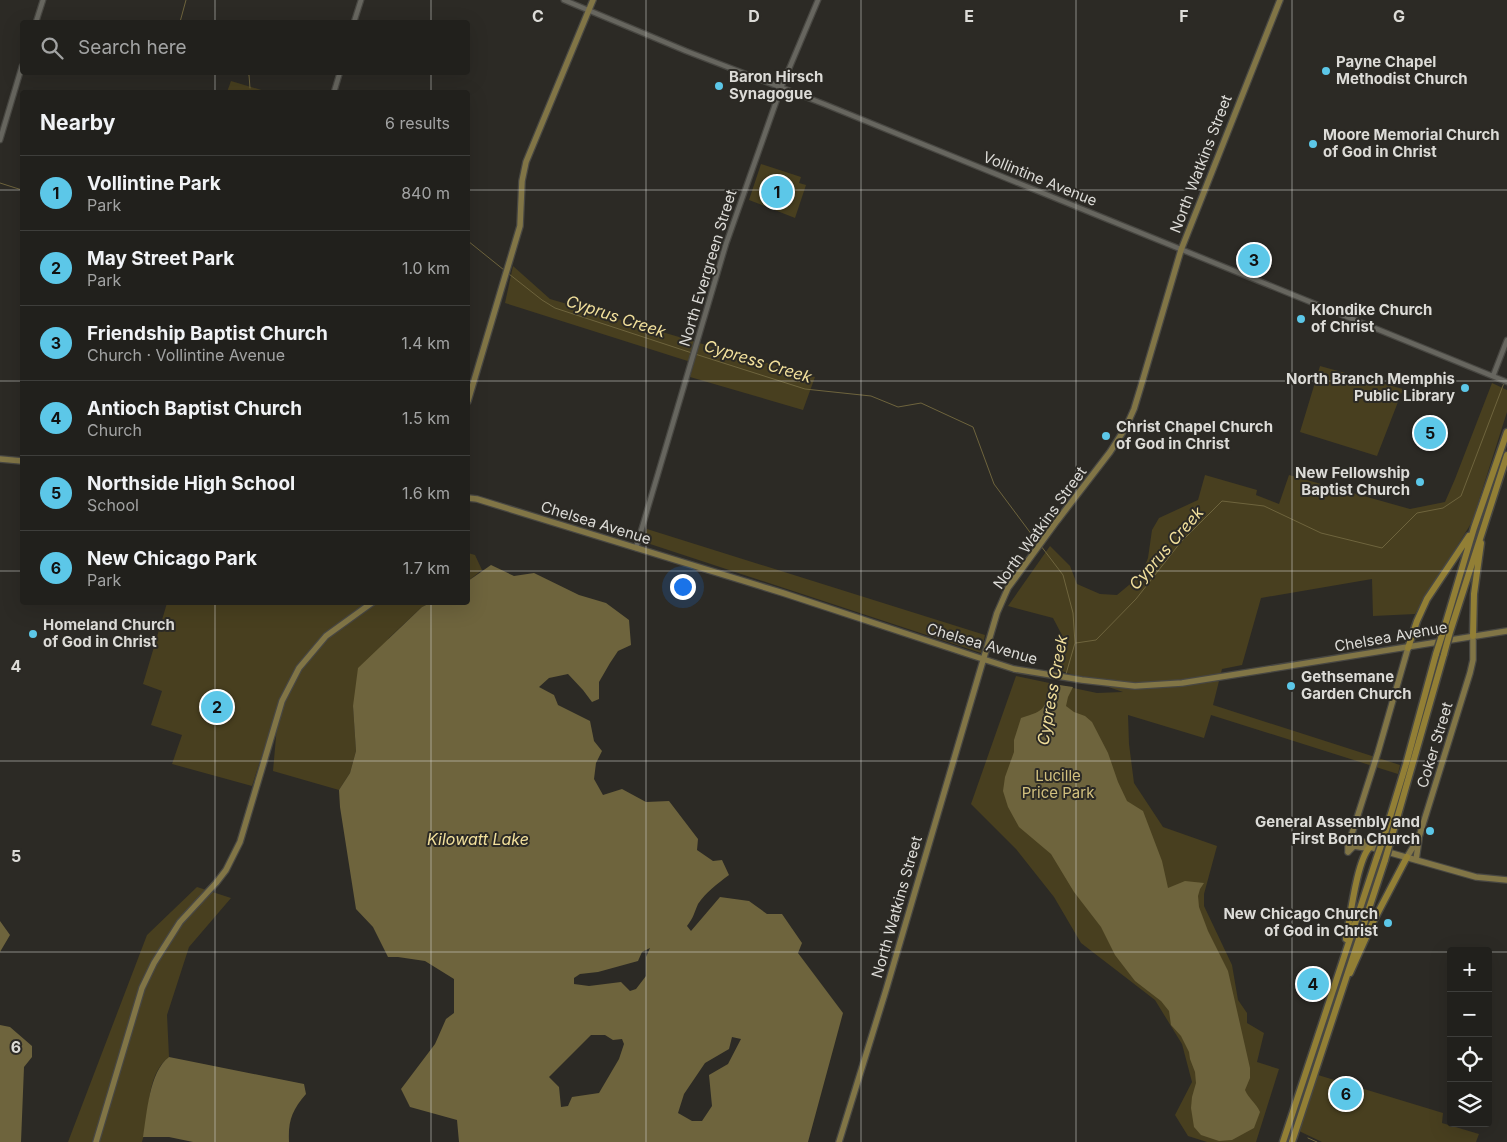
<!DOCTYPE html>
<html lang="en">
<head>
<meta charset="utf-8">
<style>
  :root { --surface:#21201c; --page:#292825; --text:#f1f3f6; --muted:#a2a3a3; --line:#3e3e3b; --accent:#5cc7e8 }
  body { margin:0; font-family:Inter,sans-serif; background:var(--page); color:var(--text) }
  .controls { position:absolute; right:15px; bottom:15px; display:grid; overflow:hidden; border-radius:5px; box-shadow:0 5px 20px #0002 }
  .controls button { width:45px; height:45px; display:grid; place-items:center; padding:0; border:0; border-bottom:1px solid var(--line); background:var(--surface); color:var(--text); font:25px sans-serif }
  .you { position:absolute; left:682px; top:586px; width:18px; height:18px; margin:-12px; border:4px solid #fff; border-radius:50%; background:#1a73e8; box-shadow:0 0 0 8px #1a73e833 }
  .badge { display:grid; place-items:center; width:32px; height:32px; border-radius:50%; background:var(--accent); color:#111; font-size:16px; font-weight:700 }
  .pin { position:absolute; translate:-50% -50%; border:2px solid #fff; box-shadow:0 1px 5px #0006 }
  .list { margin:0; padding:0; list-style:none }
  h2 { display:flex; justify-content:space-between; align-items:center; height:65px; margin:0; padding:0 20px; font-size:21px }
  h2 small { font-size:16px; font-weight:400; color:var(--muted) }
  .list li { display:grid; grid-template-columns:32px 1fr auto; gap:15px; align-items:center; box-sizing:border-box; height:75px; padding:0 20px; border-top:1px solid var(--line) }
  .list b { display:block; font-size:19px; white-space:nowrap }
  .list p { margin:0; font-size:16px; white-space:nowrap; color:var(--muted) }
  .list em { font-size:16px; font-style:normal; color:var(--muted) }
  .icon { flex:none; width:28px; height:28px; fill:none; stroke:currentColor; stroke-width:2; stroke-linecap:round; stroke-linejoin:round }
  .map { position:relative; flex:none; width:1507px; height:1142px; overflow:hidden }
  .search { position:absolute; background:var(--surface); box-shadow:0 5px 20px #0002; left:20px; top:20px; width:450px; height:55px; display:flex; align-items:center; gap:12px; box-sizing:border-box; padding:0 18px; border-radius:5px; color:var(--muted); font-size:19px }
  .panel { position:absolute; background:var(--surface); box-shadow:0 5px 20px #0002; left:20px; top:90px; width:450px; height:515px; border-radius:5px }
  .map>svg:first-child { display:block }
  .green { fill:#483f1f }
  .water { fill:#6e643d; fill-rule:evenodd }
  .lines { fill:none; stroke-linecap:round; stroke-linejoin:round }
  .stream { stroke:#6e643d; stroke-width:1 }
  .minor-casing { stroke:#484742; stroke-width:7 }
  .major-casing { stroke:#484742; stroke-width:8 }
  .highway-casing { stroke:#484742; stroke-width:9 }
  .minor { stroke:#67665f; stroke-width:4.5 }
  .major { stroke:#817546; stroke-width:5.5 }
  .highway { stroke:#927f35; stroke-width:6 }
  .highway-bridge-casing { stroke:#484742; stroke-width:9; stroke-linecap:butt }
  .highway-bridge { stroke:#927f35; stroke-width:6 }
  .grid { fill:none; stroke:#dcdbd7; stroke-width:1; stroke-opacity:0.55 }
  .poi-dot { fill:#5cc7e8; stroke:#2c2a25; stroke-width:2 }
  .labels { text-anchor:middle; stroke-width:4; stroke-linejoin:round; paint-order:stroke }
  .poi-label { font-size:15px; font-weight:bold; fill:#dcdbd7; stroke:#2c2a25; text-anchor:start }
  .street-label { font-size:15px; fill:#dcdbd7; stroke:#2c2a25 }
  .park-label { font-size:15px; fill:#d3c17f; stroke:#2c2a25 }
  .water-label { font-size:16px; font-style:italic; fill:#f2e09c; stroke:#2c2a25 }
  .grid-label { font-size:16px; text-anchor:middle; font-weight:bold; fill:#dcdbd7; stroke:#2c2a25; stroke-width:4; stroke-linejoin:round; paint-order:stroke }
</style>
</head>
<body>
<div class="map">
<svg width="1507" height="1142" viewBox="0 0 1507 1142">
  <rect width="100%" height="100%" fill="#2c2a25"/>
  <!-- green -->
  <path class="green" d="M231,81L268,92H227Z
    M761,164L801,177L799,183L806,185L795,218L749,200Z
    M513,266L550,299L815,377L803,410L690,377L694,363L505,303Z
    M1320,366L1403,389L1377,456L1300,432Z
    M1492,383L1507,390V412L1472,522L1415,614L1373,616L1372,579L1261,598L1242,665L1222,669L1213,705L1400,765L1398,774L1211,715L1204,738L1128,715L1129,744L1134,783L1163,827L1217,846L1204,894V906L1232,965L1238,1000L1247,1013V1023L1264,1033L1257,1062L1279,1069L1256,1142H1207L1188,1136L1175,1115L1192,1082L1182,1044L1155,1000L1081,943L1054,897L1016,849L971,804L1016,676L1097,693L1123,692L1056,669L1063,637L1053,618L1008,606L1050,546L1070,566L1077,584L1100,594L1117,595L1141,575L1148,558L1152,530L1159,518L1198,500L1205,475L1257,490L1256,495L1279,504L1289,475L1410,509L1445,502L1455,479Z
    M647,529L985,635L981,653L644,542Z
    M468,553L475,555L482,570L468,581Z
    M167,603H430L422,607L389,638L353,706L356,751L350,773L339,790L273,771L279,703L252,786L172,764L182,735L151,725L162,691L143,684Z
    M197,887L231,898L189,947L167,1015L169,1057C144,1076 151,1116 142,1142H68L147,935Z
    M1318,1075L1443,1113L1442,1123L1479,1134L1476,1142H1322L1299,1131Z"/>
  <!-- water -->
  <path class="water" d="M491,565L514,576L534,573L579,595L606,603L629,620L631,645L618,651L610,663L599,682V699L592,702L583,690L568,674L549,678L539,687L554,695L558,705L590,721L594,741L602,751L596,763L594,779L603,795L622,789L646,802L669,801L698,839L697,850L713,861L722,860L729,875C717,884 706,892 698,904C694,913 694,917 687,926L691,931L720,897L749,901L767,914H782L802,943L798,953L843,1013L808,1142H459L457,1120L410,1107L401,1089L435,1044L446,1019L454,1013V979L425,961L398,957H388L373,927L356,909L340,807L339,790L350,773L356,751L353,706L358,668L422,607L430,603L468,602V581ZM650,948L646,957V976L636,989L630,991L621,982L589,986L574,984V978L580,974L598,972L638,961L642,952ZM591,1035H605L613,1040L622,1039L624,1044L619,1059L599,1093L572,1097L568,1106L561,1107L559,1087L549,1077ZM732,1037L741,1039L728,1064L709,1075L712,1106L702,1121H692L678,1113L684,1094L705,1063L729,1049Z
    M1052,684L1073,687L1068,697L1066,706L1074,712L1085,716L1092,722L1108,753L1118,782L1127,801L1143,811L1162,861L1168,888L1185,881L1204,883L1200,889L1198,896L1199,907L1208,931L1228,971L1250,1068V1078L1245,1090C1249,1099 1256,1103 1260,1112L1254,1128L1232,1140L1219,1141L1201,1135L1194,1127L1191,1108L1192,1097L1196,1083L1195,1072L1190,1059L1189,1052L1181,1036L1171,1025L1169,1011L1161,1001L1135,981L1115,955L1101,927L1074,892L1051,854L1019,827L1008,807L1003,791L1005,777L1014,752V740L1021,718C1047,710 1043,710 1052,684Z
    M0,921L10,935L0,952Z
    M0,1025L10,1027L32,1046V1057L24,1067L21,1142H0Z
    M169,1057L304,1084L306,1094C292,1110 288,1121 289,1142H193L169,1137H143C147,1114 149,1072 169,1057Z"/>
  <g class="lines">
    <!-- stream -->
    <path class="stream" d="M180,22L186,0
      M243,72L249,75L250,88
      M0,183L22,190
      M468,241L504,270
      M509,274L542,300L555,308L692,353
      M695,354L805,389L871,396L898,407L921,403L973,427L994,484L1038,543
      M1041,546L1063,575L1073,613L1075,643L1066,674
      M1076,643L1096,640L1136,599L1180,543L1222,501L1264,506L1321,533L1382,548L1417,513L1443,508L1461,496L1504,383
      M1308,1138L1317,1142"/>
    <defs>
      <path id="minor" d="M564,0L686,51L824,104L1507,382
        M36,22L43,0
        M354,22L361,0
        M334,92L340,72
        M0,140L22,66
        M1493,376L1507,340
        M636,548L726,244L781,88L818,0"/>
      <path id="major" d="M468,401L520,226L522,181L526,162L593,0
        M0,459L22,461
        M468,498L477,499L783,593L983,659L1014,669L1082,680L1135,686L1182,683L1507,631
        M1349,843L1355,840L1368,843L1370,847
        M1348,852V846L1378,752L1408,648
        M1348,852L1354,846L1366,848L1370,847L1476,877L1507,880
        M1407,857L1419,837L1470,673L1473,660V636
        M1416,860L1419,839
        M96,1142L142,988L154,963L180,922L216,883L226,870L240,842L282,701L299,668L326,636L373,602
        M839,1142L886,990L997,613L1008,588L1057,521L1110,452L1126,427L1134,409L1141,386L1181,250L1280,0"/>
      <path id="highway" d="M1443,632L1474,528L1507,432
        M1450,632L1507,455
        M1473,636L1474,594L1481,543
        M1408,648L1417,621L1427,599L1469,536
        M1383,840L1406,764L1436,654
        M1390,843L1444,654
        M1346,939C1350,919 1357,859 1370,847
        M1350,973L1373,922L1407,857
        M1283,1142L1377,857
        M1292,1142L1385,860"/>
    </defs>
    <!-- minor casing -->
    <use href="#minor" class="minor-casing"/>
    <!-- major casing -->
    <use href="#major" class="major-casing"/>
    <!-- highway casing -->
    <use href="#highway" class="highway-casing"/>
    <!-- minor -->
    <use href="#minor" class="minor"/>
    <!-- major -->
    <use href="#major" class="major"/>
    <!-- highway -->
    <use href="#highway" class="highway"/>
    <defs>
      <path id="highway-bridge" d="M1436,654L1443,632
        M1444,654L1450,632
        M1377,857L1383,840
        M1385,860L1390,843"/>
    </defs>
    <!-- highway-bridge casing -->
    <use href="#highway-bridge" class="highway-bridge-casing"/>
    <!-- highway-bridge -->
    <use href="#highway-bridge" class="highway-bridge"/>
  </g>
  <!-- grid -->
  <path class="grid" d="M215,0V22M431,0V22M646,0V1142M861,0V1142M1076,0V1142M1292,0V1142M215,72V92M431,72V92M0,190H22M468,190H1507M0,381H22M468,381H1507M0,571H22M468,571H1507M215,602V1142M431,602V1142M0,761H1507M0,952H1451M1488,952H1507"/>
  <!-- markers -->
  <g class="poi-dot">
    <circle cx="1326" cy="71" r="5"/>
    <circle cx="719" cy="86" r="5"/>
    <circle cx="1313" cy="144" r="5"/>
    <circle cx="1301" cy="319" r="5"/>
    <circle cx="1465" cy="388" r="5"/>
    <circle cx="1106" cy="436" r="5"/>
    <circle cx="1420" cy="482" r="5"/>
    <circle cx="33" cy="634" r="5"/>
    <circle cx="1291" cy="686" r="5"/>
    <circle cx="1430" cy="831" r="5"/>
    <circle cx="1388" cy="923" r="5"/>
  </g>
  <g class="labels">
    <!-- poi labels -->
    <g class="poi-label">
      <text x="1336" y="67">Payne Chapel<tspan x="1336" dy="17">Methodist Church</tspan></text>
      <text x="729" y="82">Baron Hirsch<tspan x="729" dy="17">Synagogue</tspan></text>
      <text x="1323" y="140">Moore Memorial Church<tspan x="1323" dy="17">of God in Christ</tspan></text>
      <text x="1311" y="315">Klondike Church<tspan x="1311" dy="17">of Christ</tspan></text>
      <text x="1455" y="384" text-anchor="end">North Branch Memphis<tspan x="1455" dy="17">Public Library</tspan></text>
      <text x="1116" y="432">Christ Chapel Church<tspan x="1116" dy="17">of God in Christ</tspan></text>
      <text x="1410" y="478" text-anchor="end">New Fellowship<tspan x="1410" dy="17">Baptist Church</tspan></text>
      <text x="43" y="630">Homeland Church<tspan x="43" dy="17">of God in Christ</tspan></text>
      <text x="1301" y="682">Gethsemane<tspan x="1301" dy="17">Garden Church</tspan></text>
      <text x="1420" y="827" text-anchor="end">General Assembly and<tspan x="1420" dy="17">First Born Church</tspan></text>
      <text x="1378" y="919" text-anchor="end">New Chicago Church<tspan x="1378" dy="17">of God in Christ</tspan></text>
    </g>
    <!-- street labels -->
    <g class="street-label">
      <text transform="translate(1201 164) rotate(-69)" y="5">North Watkins Street</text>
      <text transform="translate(1040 179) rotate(22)" y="5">Vollintine Avenue</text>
      <text transform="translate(708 268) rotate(-73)" y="5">North Evergreen Street</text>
      <text transform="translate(596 523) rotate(17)" y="5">Chelsea Avenue</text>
      <text transform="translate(1040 528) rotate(-54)" y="5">North Watkins Street</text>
      <text transform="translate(1391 637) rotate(-10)" y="5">Chelsea Avenue</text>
      <text transform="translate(982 644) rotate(16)" y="5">Chelsea Avenue</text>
      <text transform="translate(1435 745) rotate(-73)" y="5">Coker Street</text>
      <text transform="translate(897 907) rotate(-74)" y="5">North Watkins Street</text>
    </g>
    <!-- park labels -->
    <g class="park-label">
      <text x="1058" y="781">Lucille<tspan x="1058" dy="17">Price Park</tspan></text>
    </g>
    <!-- water labels -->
    <g class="water-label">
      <text transform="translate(616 316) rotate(18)" y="6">Cyprus Creek</text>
      <text transform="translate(758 361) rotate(17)" y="6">Cypress Creek</text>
      <text transform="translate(1166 548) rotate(-49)" y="6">Cyprus Creek</text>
      <text transform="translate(1052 690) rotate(-80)" y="6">Cypress Creek</text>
      <text x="478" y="845">Kilowatt Lake</text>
    </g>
  </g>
  <g class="grid-label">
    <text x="538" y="22">C</text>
    <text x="754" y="22">D</text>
    <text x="969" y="22">E</text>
    <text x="1184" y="22">F</text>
    <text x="1399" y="22">G</text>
    <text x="16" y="672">4</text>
    <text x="16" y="862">5</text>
    <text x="16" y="1053">6</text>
  </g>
</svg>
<div class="controls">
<button>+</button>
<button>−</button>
<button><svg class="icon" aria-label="locate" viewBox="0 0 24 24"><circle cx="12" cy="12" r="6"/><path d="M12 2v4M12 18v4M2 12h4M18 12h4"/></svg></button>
<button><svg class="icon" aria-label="layers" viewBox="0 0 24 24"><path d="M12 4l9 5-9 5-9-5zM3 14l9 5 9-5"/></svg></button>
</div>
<div class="you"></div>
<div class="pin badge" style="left:777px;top:192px">1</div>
<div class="pin badge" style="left:217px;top:707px">2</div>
<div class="pin badge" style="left:1254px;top:260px">3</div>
<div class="pin badge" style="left:1313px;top:984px">4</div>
<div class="pin badge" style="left:1430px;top:433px">5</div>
<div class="pin badge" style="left:1346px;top:1094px">6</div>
<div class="search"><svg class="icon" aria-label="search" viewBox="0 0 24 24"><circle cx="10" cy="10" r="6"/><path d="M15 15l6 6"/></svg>Search here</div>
<section class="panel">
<h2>Nearby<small>6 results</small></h2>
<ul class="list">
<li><span class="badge">1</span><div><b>Vollintine Park</b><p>Park</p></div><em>840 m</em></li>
<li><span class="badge">2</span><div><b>May Street Park</b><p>Park</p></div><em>1.0 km</em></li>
<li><span class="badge">3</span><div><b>Friendship Baptist Church</b><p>Church · Vollintine Avenue</p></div><em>1.4 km</em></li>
<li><span class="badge">4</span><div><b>Antioch Baptist Church</b><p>Church</p></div><em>1.5 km</em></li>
<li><span class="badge">5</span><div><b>Northside High School</b><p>School</p></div><em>1.6 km</em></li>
<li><span class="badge">6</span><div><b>New Chicago Park</b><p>Park</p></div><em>1.7 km</em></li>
</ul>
</section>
</div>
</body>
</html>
